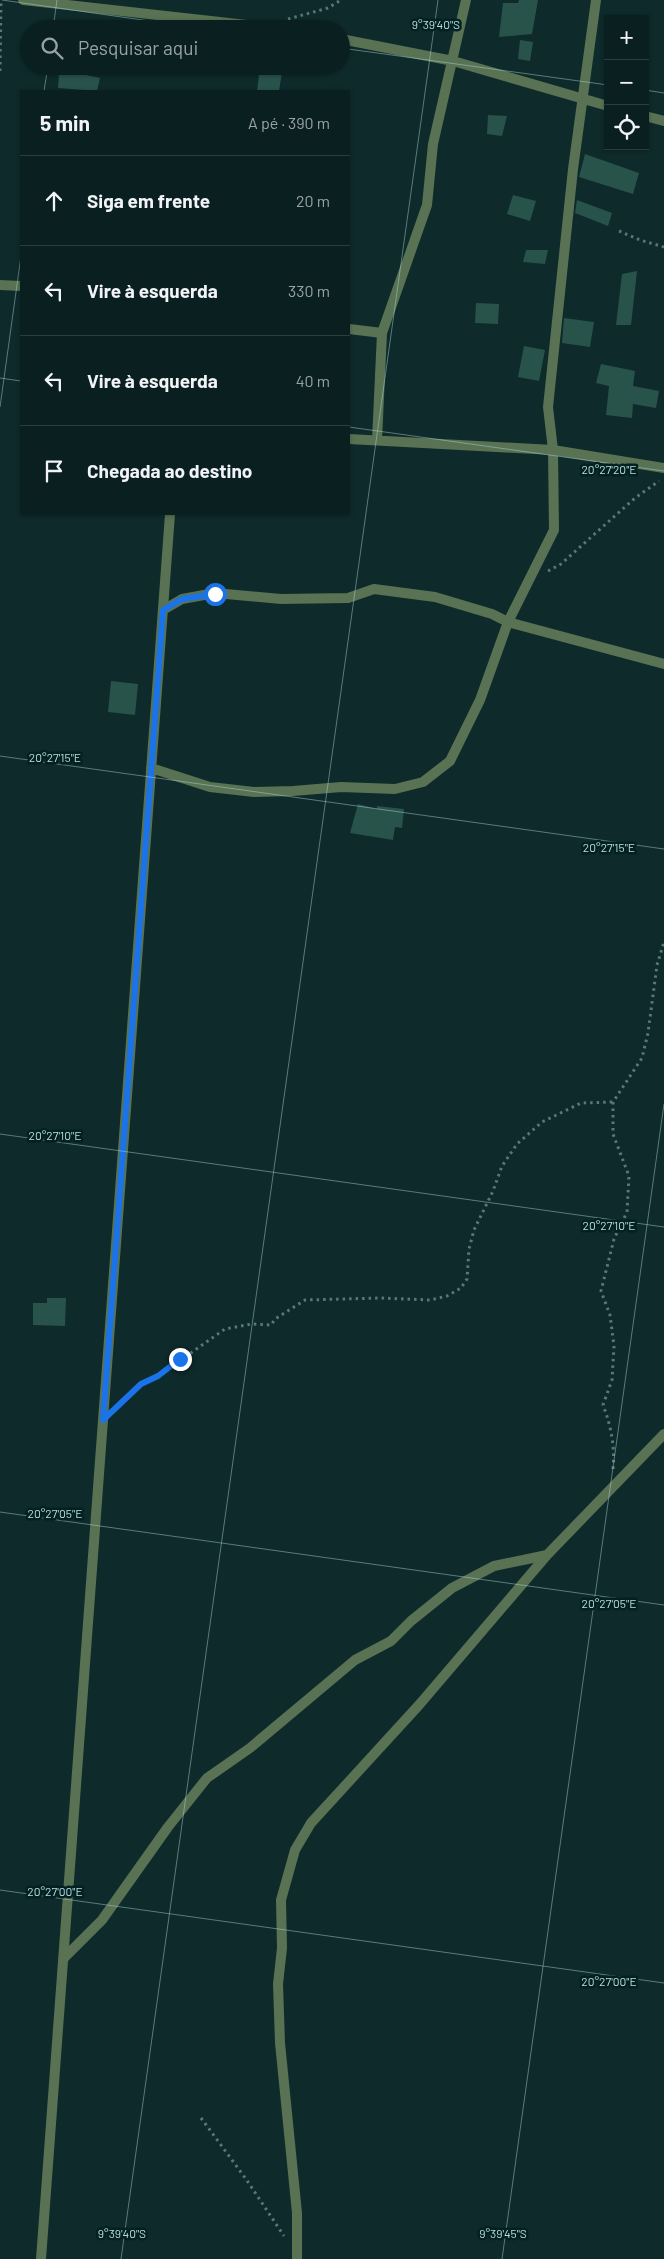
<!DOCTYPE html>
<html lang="pt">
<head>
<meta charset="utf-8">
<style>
  :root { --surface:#0a2020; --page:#182d2d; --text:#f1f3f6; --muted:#99a3a5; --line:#2a3e3e }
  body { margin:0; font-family:Barlow,sans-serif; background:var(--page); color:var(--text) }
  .controls { position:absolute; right:15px; top:15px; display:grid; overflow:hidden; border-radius:0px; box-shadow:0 1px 4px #0004 }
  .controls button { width:45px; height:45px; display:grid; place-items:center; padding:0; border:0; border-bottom:1px solid var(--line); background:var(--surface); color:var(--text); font:25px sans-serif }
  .stop { position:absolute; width:15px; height:15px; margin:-11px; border:4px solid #1a73e8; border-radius:50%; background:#fff }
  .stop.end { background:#1a73e8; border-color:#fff; box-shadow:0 1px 5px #0008 }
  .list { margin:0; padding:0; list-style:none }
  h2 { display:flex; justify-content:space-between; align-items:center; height:65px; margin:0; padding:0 20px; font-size:21px }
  h2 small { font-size:16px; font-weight:400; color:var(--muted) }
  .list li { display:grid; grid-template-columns:32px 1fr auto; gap:15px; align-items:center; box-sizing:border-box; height:90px; padding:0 20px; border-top:1px solid var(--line) }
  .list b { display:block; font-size:19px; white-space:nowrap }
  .list em { font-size:16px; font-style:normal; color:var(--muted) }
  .icon { flex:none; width:28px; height:28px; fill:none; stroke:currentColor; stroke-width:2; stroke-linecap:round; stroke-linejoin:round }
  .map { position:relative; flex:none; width:664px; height:2259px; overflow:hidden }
  .search { position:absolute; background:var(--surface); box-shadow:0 1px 4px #0004; left:20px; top:20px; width:330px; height:55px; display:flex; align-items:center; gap:12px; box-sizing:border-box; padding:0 18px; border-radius:28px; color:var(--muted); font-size:19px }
  .panel { position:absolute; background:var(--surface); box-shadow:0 1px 4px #0004; left:20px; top:90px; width:330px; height:425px; border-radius:0px }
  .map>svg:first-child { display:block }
  .building { fill:#28534b }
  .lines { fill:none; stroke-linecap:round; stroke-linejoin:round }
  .path { stroke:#58797a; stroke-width:3; stroke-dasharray:2.5 4; stroke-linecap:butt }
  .minor { stroke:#587253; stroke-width:10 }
  .route { stroke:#1a73e8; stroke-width:6 }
  .ticks { fill:none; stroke:#b6dee0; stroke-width:1; stroke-opacity:0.45 }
  .ticks-label { font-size:12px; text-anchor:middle; fill:#b6dee0; stroke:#042021; stroke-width:5; stroke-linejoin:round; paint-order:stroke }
</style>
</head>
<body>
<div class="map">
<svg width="664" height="2259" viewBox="0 0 664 2259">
  <rect width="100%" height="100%" fill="#0e2a2b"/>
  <!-- building -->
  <path class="building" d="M519,0H538L532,34L499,37L503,3H518Z
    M520,40L533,42L530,61L518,59Z
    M260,66H283L279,91H257Z
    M59,74L86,75L100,78L97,91L58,88Z
    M488,115L507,116L502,136L487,134Z
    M585,154L639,173L633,194L579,177Z
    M513,195L536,201L530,221L507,214Z
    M577,200L612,213L608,226L575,213Z
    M526,250H548L545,264L523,262Z
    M637,271L631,325H616L622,274Z
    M476,303L499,304L498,324L475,323Z
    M564,318L594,322L590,347L562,343Z
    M524,346L545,350L539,381L518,377Z
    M601,364L635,371L633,386L659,391L656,408L633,404L632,418L606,415L609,386L596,383Z
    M111,681L138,684L135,715L108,712Z
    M358,804L377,809V806L404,809L402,828L395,827L393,840L350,833Z
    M47,1298H66L65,1326L33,1325V1303H47Z"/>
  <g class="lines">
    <!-- path -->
    <path class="path" d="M288,19L328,8L341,0
      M0,71L1,0
      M619,231L640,240L664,247
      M548,571L561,564L635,498L659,481
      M117,1406L141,1384L158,1376L225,1329L252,1324L271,1325L275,1319L305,1300L381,1298L430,1300L447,1296L461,1288L467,1279L469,1249L474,1230L493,1191L502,1166L517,1144L542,1122L581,1103L613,1102
      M613,1469C615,1446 611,1426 603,1405L612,1380L614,1346L610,1315L601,1291L614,1239L627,1212L629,1176L613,1134V1102L642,1058L648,1033L657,965L664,942
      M201,2118L246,2179L284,2236"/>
    <!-- minor -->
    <path class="minor" d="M23,0L282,29
      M341,39L453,61L608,106
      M645,116L664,121
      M0,285L21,286
      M349,329L382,333
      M349,439L553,450L664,468
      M377,440L382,333L427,205L433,144L466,0
      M163,610L182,599L215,593L281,599L348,598L374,589L435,597L492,614L508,622L664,664
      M151,768L210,787L254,792L293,791L341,787L395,789L423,782L450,761L480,700L508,622L554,530L553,450L548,407L573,169L596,0
      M63,1959L102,1920L168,1827L207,1778L250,1748L355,1660L391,1641L411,1621L452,1588L494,1566L547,1555
      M41,2259L170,514
      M297,2259V2213L280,2043L278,1984L282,1948L281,1900L295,1850L311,1823L419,1705L547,1555L664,1434"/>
  </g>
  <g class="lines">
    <!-- route -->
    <path class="route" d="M180,1359L158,1376L141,1384L103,1420L163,610L182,599L215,594"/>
  </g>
  <!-- ticks -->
  <path class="ticks" d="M2,0L206,29M53,29L57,0M341,48L608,85M645,90L664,93M44,91L48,66M0,378L21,381M0,407L21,256M349,427L664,471M0,756L664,849M0,1134L664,1227M0,1512L664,1605M0,1890L664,1983M121,2259L438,0M502,2259L664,1104"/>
  <g class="ticks-label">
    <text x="436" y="29">9°39'40"S</text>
    <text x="609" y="474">20°27'20"E</text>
    <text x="55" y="762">20°27'15"E</text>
    <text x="609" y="852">20°27'15"E</text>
    <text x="55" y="1140">20°27'10"E</text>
    <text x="609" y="1230">20°27'10"E</text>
    <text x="55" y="1518">20°27'05"E</text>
    <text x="609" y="1608">20°27'05"E</text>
    <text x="55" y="1896">20°27'00"E</text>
    <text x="609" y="1986">20°27'00"E</text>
    <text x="122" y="2238">9°39'40"S</text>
    <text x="503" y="2238">9°39'45"S</text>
  </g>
</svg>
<div class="controls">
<button>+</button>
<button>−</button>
<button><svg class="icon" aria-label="locate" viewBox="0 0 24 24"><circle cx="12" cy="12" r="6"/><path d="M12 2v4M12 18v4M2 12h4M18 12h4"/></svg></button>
</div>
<div class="stop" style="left:215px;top:594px"></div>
<div class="stop end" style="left:180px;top:1359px"></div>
<div class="search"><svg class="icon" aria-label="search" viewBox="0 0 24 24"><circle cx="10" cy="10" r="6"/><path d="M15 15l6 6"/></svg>Pesquisar aqui</div>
<section class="panel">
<h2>5 min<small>A pé · 390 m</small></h2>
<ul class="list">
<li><svg class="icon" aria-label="ahead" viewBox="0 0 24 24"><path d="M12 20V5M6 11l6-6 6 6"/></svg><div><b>Siga em frente</b></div><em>20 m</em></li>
<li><svg class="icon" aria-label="left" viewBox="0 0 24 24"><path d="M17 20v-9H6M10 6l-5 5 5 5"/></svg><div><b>Vire à esquerda</b></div><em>330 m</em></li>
<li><svg class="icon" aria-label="left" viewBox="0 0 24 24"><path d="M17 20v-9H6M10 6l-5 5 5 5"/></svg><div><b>Vire à esquerda</b></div><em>40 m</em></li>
<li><svg class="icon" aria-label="arrive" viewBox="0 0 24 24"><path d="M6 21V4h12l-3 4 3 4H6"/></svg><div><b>Chegada ao destino</b></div></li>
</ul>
</section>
</div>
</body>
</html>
